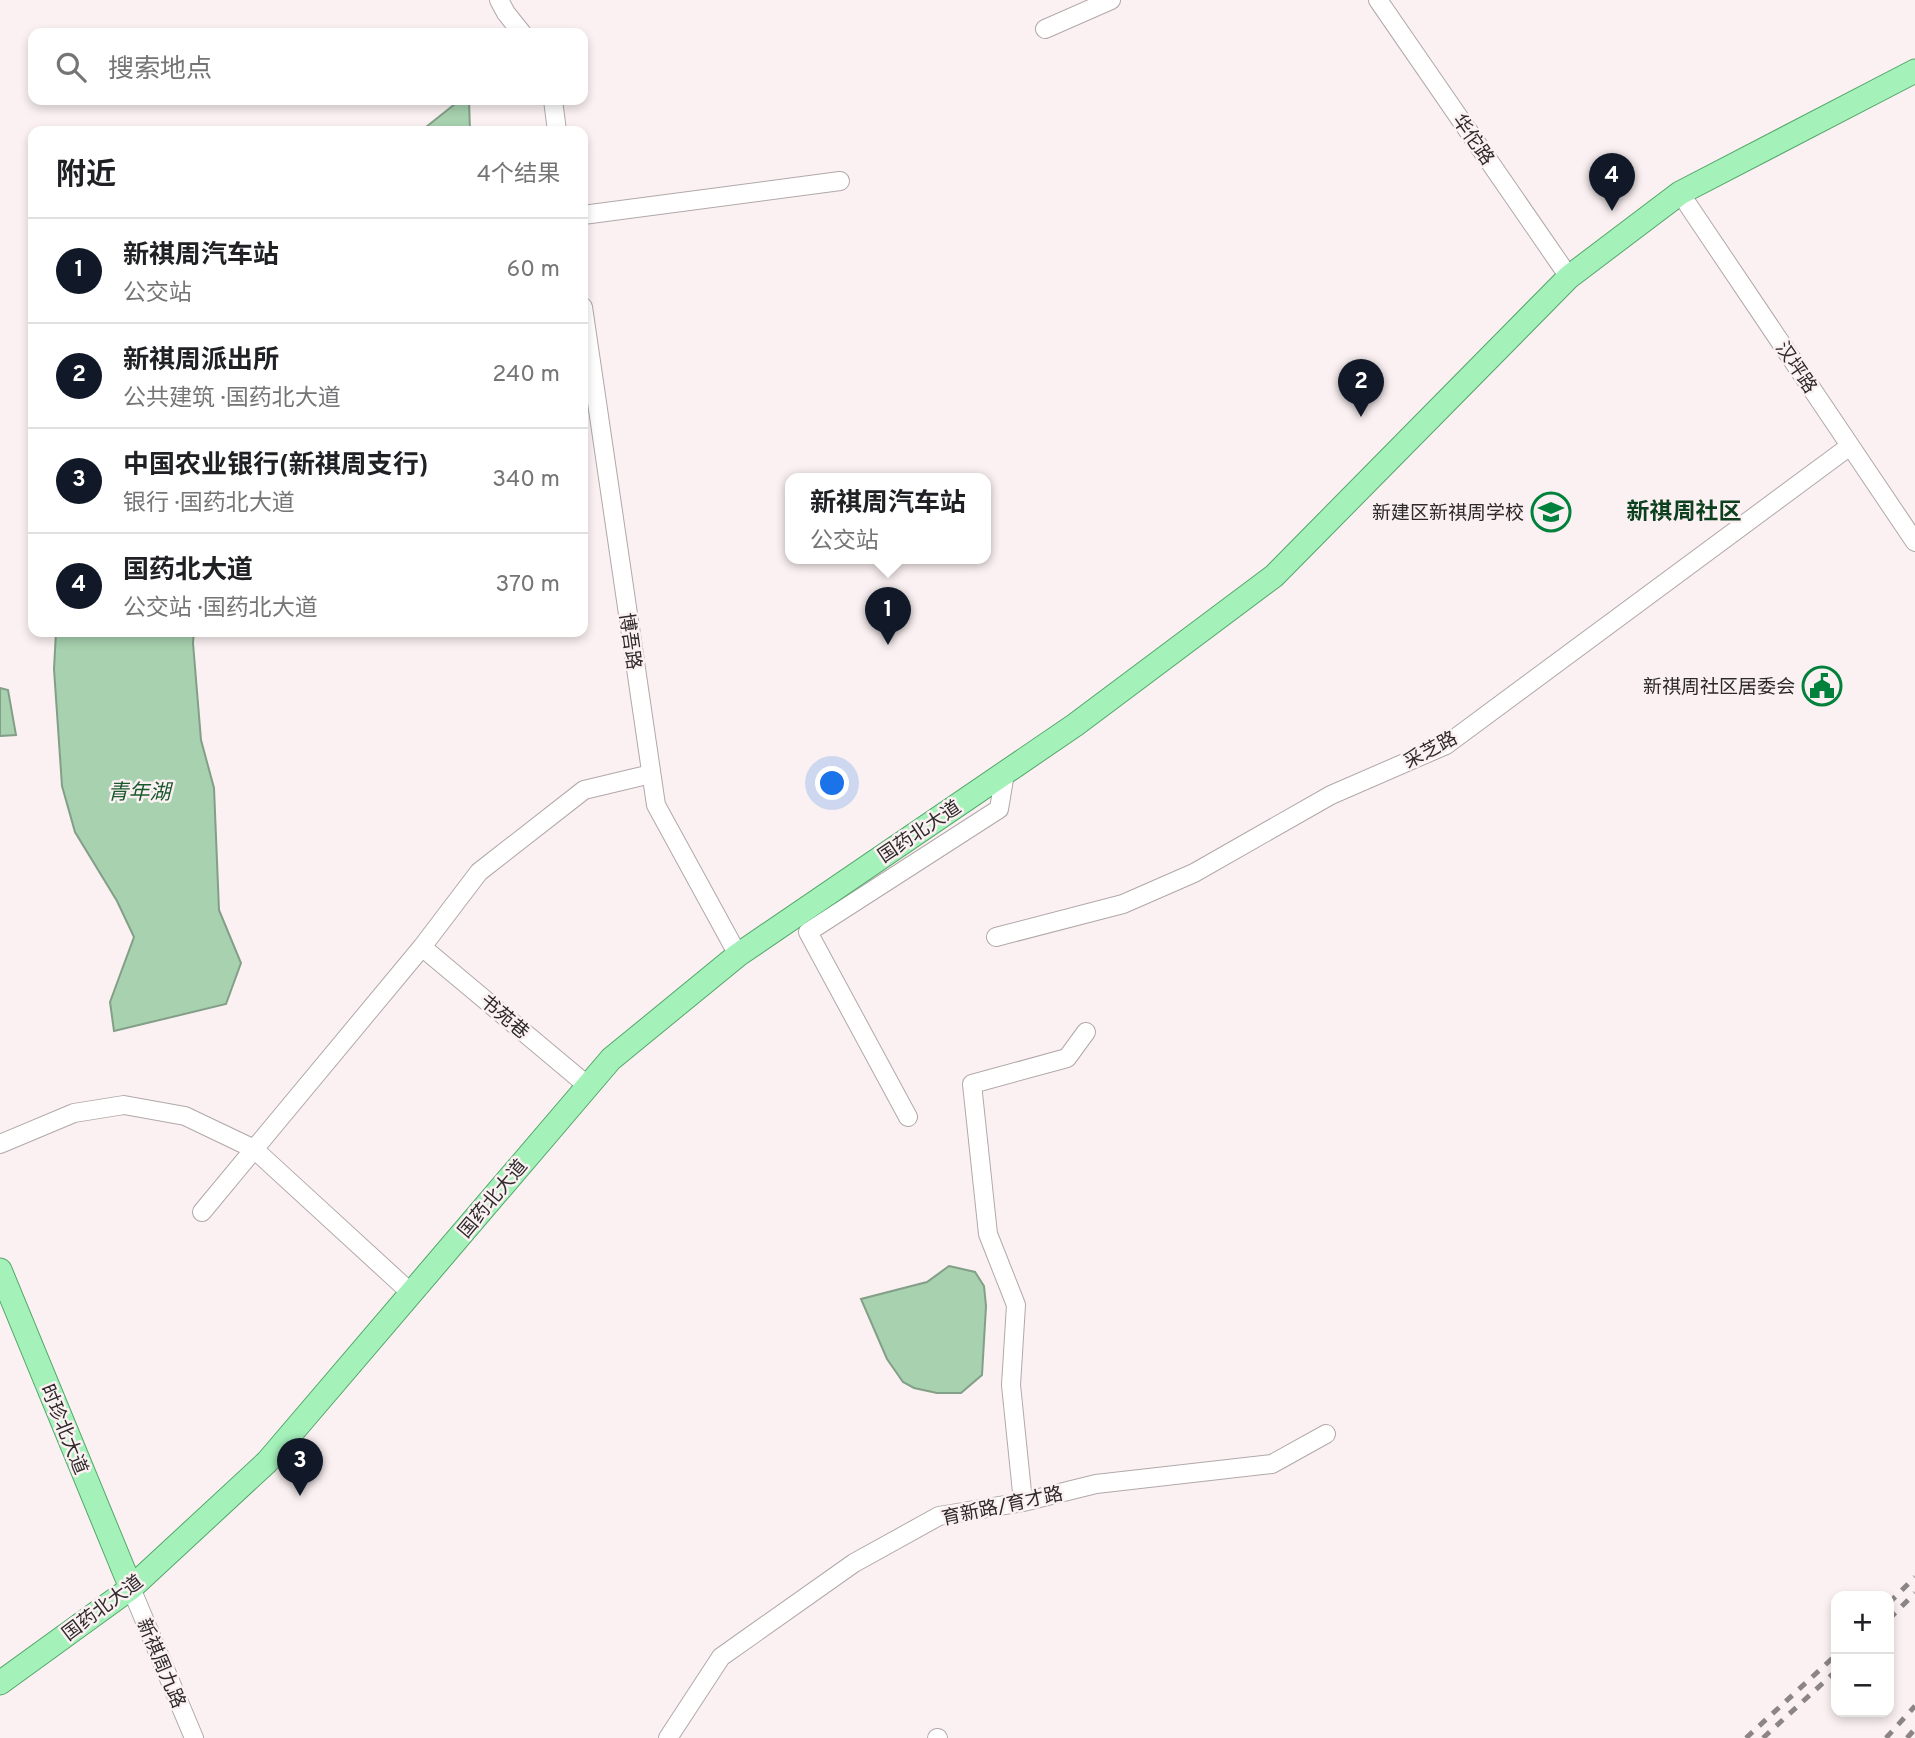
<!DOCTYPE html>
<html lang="zh">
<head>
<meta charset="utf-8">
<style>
  :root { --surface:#fff; --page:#f2f2f2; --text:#202124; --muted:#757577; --line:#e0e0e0; --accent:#111827 }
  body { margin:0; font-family:Overpass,"Noto Sans SC",sans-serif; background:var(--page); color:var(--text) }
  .controls { position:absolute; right:21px; bottom:21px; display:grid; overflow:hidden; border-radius:14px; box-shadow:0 4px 10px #0003 }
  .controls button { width:63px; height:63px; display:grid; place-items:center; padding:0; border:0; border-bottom:2px solid var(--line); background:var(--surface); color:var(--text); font:35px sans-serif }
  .you { position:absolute; left:833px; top:784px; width:24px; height:24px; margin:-18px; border:5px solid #fff; border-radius:50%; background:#1a73e8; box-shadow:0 0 0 10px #1a73e833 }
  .badge { display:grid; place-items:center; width:46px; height:46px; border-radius:50%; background:var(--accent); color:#fff; font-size:23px; font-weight:700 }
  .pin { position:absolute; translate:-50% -58px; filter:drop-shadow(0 2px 4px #0008) }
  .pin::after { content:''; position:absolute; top:37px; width:24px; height:21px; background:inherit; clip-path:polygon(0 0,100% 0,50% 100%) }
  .popup { position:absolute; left:785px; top:473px; width:206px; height:91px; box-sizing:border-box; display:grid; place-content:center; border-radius:14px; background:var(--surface); filter:drop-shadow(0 2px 5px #0005); font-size:23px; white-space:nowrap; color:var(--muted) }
  .popup b { font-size:26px; color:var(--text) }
  .popup::after { content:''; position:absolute; left:50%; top:100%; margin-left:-14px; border:14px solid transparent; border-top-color:var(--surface) }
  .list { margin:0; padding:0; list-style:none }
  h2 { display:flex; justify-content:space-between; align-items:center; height:91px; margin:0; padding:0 28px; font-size:30px }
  h2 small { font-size:23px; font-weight:400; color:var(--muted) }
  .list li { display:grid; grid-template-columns:46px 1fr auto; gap:21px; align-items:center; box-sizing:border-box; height:105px; padding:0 28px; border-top:2px solid var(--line) }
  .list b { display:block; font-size:26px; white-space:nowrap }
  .list p { margin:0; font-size:23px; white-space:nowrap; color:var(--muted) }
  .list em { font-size:23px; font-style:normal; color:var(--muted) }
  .icon { flex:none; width:38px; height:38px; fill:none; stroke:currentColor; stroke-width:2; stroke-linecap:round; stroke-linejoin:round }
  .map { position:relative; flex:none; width:1915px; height:1738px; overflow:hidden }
  .search { position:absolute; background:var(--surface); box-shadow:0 4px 10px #0003; left:28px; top:28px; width:560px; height:77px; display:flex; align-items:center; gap:18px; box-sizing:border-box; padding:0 24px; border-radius:14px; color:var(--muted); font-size:26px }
  .panel { position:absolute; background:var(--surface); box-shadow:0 4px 10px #0003; left:28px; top:126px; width:560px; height:511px; border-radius:14px }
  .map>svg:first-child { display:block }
  .water { fill:#a7d1af; stroke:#839f87; stroke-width:2 }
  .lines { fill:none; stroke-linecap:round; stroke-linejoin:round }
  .minor-casing { stroke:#b1a8a9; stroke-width:20 }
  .major-casing { stroke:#53a66a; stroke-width:25 }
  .minor { stroke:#fff; stroke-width:18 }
  .major { stroke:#a4f2ba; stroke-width:23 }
  .rail { stroke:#8c8586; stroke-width:5; stroke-dasharray:9 9; stroke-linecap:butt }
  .labels { text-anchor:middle; stroke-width:5; stroke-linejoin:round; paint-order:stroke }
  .street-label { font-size:19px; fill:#2e2a2a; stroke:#fbf1f2 }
  .poi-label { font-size:19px; fill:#2e2a2a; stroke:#fbf1f2; text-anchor:end }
  .water-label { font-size:21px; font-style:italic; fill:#1a592e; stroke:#fbf1f2 }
  .quarter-label { font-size:23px; font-weight:bold; fill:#0c401e; stroke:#fbf1f2 }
</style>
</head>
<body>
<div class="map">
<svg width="1915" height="1738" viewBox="0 0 1915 1738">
  <rect width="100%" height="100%" fill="#fbf1f2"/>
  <!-- water -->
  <path class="water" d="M460,100H469L470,131H421Z
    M56,632H194L193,643L201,740L214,788L219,910L241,963L226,1004L114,1031L110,1002L134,937L117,901L75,832L62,786L54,669Z
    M0,688L8,690L16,735L0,736Z
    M949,1266L975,1272L984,1286L986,1306L982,1375L961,1393H937L914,1388L903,1382L887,1359L861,1299L927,1282Z"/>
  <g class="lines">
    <defs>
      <path id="minor" d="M499,0L506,13L522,33
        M1378,0L1569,277
        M1045,29L1111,0
        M553,100L557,131
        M1680,193L1915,542
        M583,215L840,181
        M583,307L656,805L738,955
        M996,937L1123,904L1194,873L1331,795L1446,745L1850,446
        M422,947L588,1086
        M908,1117L808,932L999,809L1005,773
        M0,1144L74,1113L124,1105L185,1116L254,1149L411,1293
        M202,1212L422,947L479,872L584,790L651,774
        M1023,1502L1011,1385L1016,1305L988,1234L972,1084L1067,1058L1086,1032
        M131,1588L194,1738
        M668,1738L721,1657L854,1563L939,1516L1023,1502L1096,1484L1272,1464L1326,1434
        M937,1738H938"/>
      <path id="major" d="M0,1270L131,1588
        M0,1683L131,1588L267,1462L611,1059L738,955L1075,725L1274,576L1569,277L1680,193L1915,71"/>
    </defs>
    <!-- minor casing -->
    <use href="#minor" class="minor-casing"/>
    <!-- major casing -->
    <use href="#major" class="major-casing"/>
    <!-- minor -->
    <use href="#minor" class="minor"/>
    <!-- major -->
    <use href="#major" class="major"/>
    <!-- rail -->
    <path class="rail" d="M1889,1603L1915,1577
      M1889,1619L1915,1593
      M1746,1738L1836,1655
      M1763,1738L1836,1671
      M1886,1738L1915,1706
      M1907,1738L1915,1729"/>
  </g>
  <!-- icons -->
  <defs>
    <symbol id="school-ring" viewBox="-11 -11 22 22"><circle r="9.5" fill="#fbf1f2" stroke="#01813b" stroke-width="1.5"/><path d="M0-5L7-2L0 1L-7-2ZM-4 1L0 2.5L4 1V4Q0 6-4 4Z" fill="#01813b"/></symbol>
    <symbol id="civic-ring" viewBox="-11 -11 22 22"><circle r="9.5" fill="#fbf1f2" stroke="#01813b" stroke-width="1.5"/><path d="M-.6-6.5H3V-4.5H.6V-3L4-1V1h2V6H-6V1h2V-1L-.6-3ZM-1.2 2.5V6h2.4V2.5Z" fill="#01813b"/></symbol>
  </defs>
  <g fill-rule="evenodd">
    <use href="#school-ring" x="1529" y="490" width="44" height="44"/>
    <use href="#civic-ring" x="1800" y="664" width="44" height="44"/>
  </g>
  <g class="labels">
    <!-- street labels -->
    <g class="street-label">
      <text transform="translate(1474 139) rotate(55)" y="7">华佗路</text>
      <text transform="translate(1797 367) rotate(56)" y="7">汉坪路</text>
      <text transform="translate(631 641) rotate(82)" y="7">博吾路</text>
      <text transform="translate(1430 749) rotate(-28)" y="7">采芝路</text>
      <text transform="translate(919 831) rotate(-34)" y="7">国药北大道</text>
      <text transform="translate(505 1016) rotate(40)" y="7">书苑巷</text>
      <text transform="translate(492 1198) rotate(-50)" y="7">国药北大道</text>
      <text transform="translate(65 1429) rotate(68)" y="7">时珍北大道</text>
      <text transform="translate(1002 1505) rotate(-12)" y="7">育新路/育才路</text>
      <text transform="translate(102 1607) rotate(-37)" y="7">国药北大道</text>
      <text transform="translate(162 1663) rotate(67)" y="7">新祺周九路</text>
    </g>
    <!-- poi labels -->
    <g class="poi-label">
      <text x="1524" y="519">新建区新祺周学校</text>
      <text x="1795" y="693">新祺周社区居委会</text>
    </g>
    <!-- water labels -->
    <g class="water-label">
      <text x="139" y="799">青年湖</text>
    </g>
    <!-- quarter labels -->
    <g class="quarter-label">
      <text x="1684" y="519">新祺周社区</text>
    </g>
  </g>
</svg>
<div class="controls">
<button>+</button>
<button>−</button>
</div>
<div class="you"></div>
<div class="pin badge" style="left:888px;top:645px">1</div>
<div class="popup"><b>新祺周汽车站</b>公交站</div>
<div class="pin badge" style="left:1361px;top:417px">2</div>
<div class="pin badge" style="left:300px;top:1496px">3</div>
<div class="pin badge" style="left:1612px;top:211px">4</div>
<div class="search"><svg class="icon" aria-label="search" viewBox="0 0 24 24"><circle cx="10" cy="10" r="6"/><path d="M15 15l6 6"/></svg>搜索地点</div>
<section class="panel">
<h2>附近<small>4个结果</small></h2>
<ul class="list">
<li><span class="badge">1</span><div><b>新祺周汽车站</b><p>公交站</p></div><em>60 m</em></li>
<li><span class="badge">2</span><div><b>新祺周派出所</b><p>公共建筑 · 国药北大道</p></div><em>240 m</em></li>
<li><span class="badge">3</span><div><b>中国农业银行(新祺周支行)</b><p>银行 · 国药北大道</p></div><em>340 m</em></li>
<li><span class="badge">4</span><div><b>国药北大道</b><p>公交站 · 国药北大道</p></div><em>370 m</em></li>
</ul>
</section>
</div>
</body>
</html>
